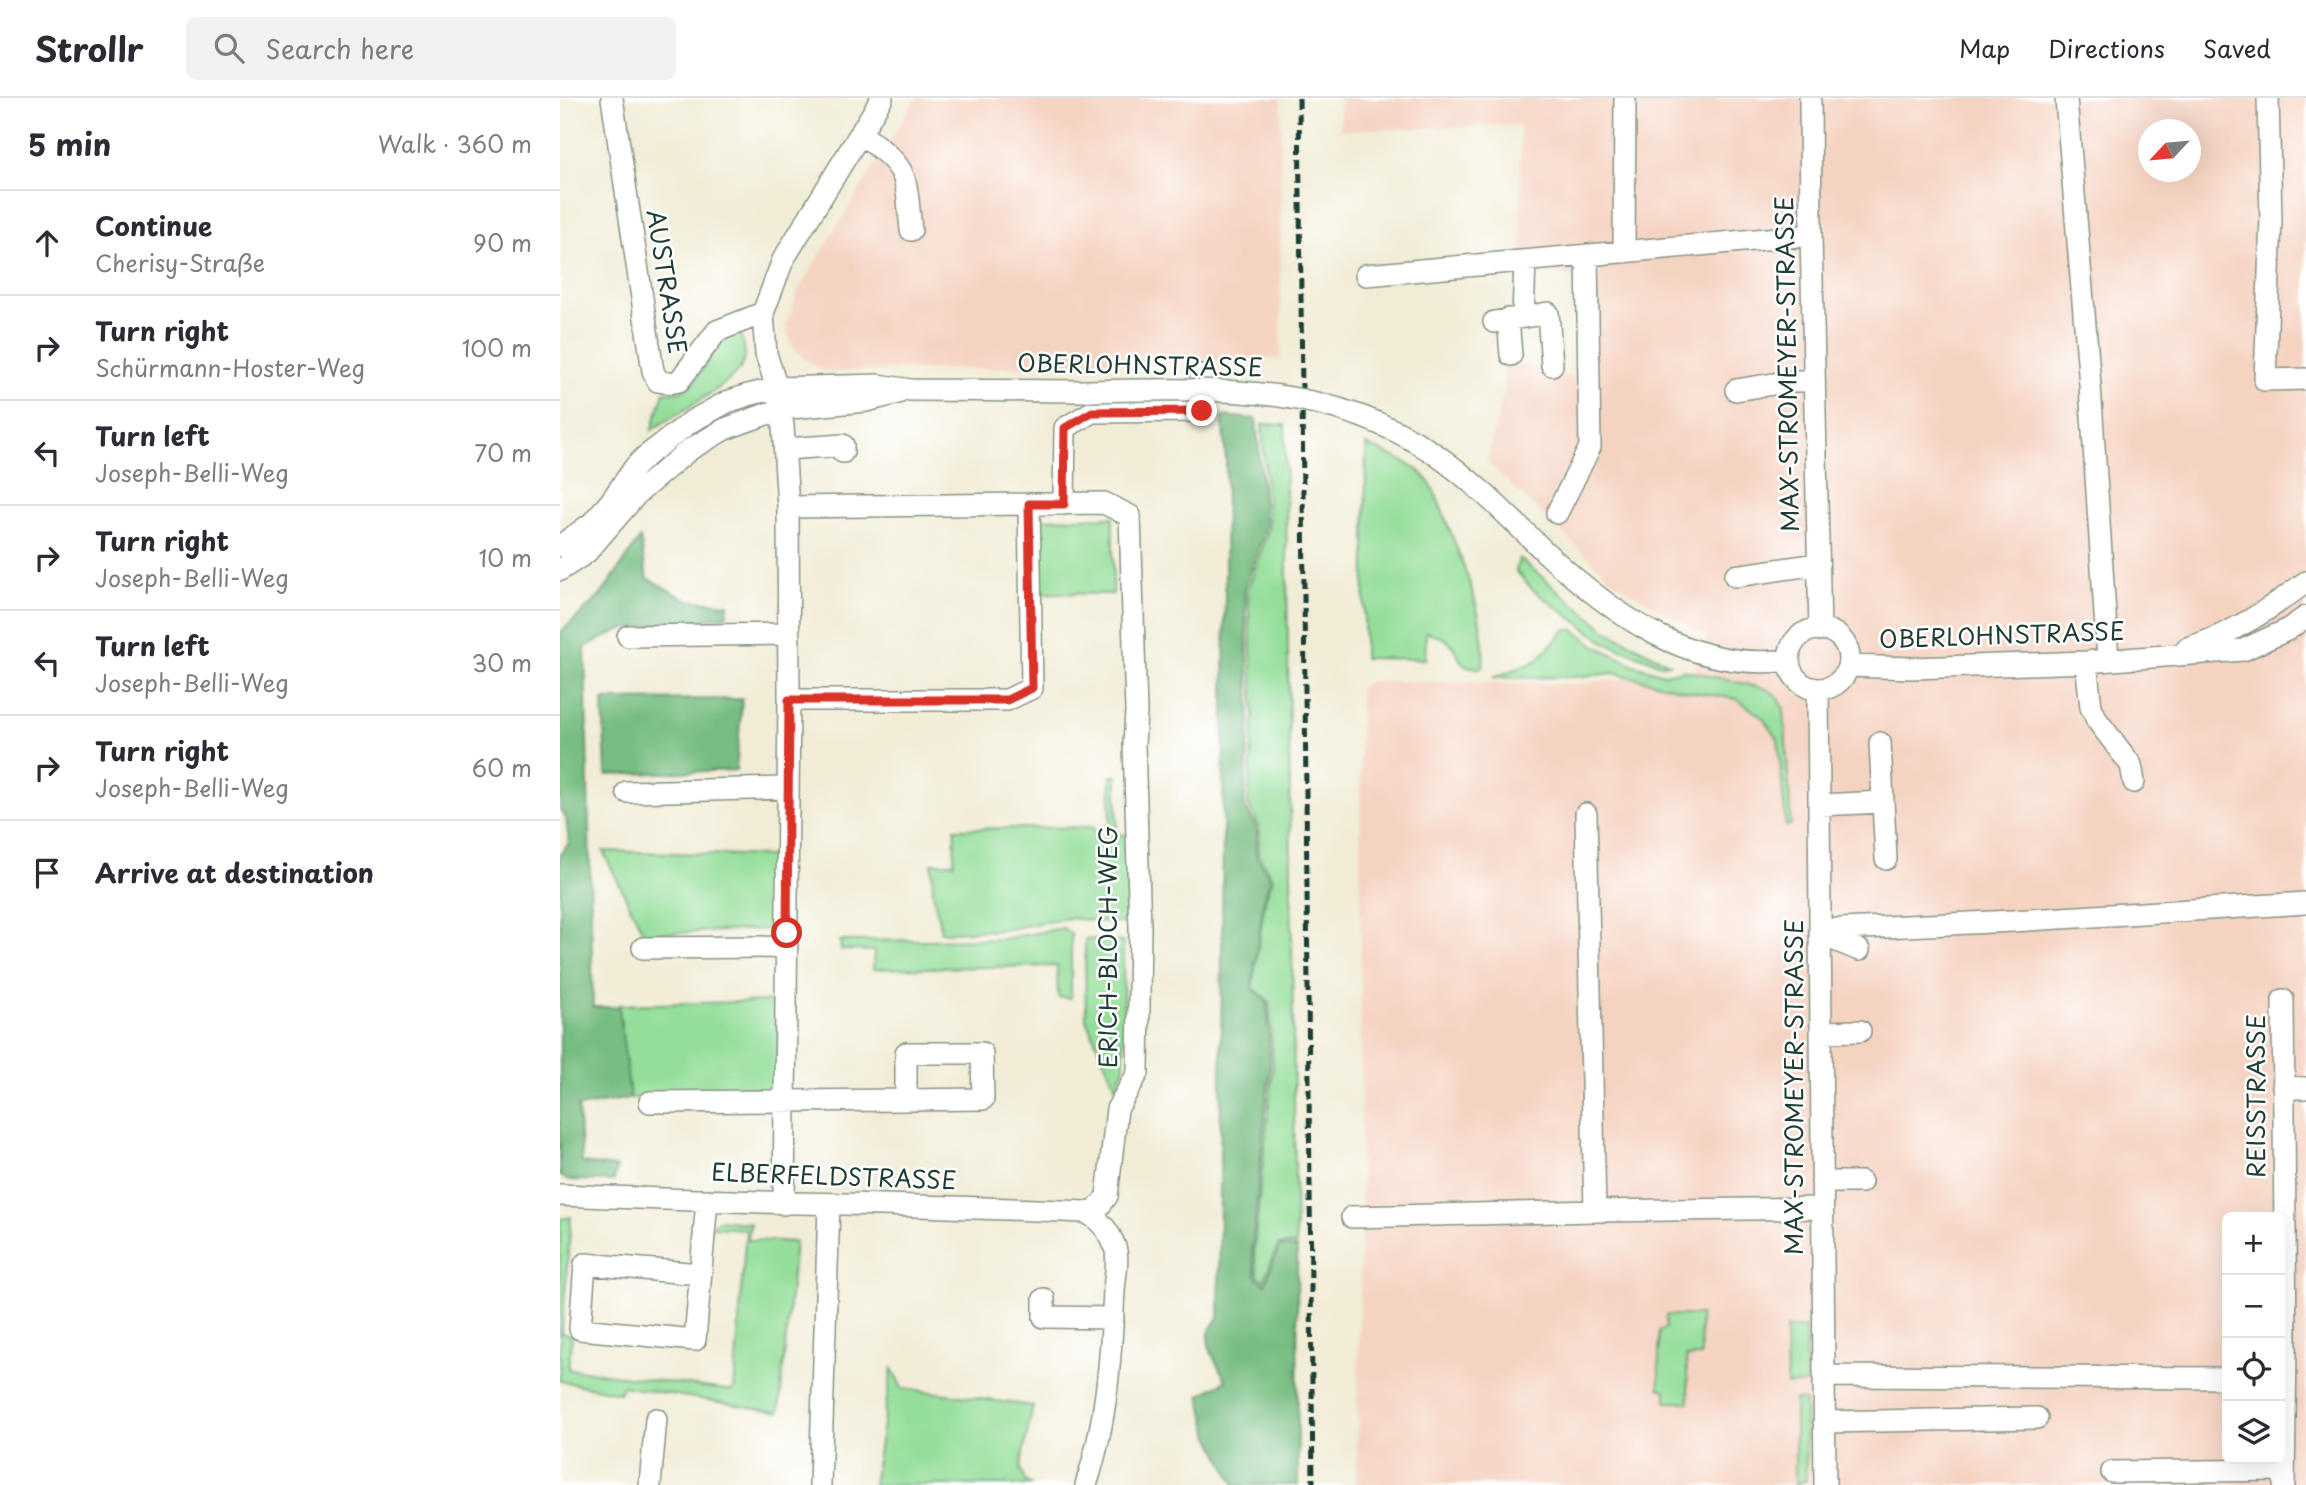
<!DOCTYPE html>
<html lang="en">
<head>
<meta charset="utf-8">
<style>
  :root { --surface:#fff; --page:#f2f2f3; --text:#2b2b33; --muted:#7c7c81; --line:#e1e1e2 }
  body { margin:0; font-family:"Playpen Sans",sans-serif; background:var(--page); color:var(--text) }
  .controls { position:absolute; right:21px; bottom:21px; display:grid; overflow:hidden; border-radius:10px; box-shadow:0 7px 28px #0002 }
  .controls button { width:63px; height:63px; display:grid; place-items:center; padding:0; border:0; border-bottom:2px solid var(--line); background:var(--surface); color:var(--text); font:35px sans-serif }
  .compass { position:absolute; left:1578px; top:21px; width:63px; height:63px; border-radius:50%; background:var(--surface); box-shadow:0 7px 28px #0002; rotate:244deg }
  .stop { position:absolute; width:21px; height:21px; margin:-16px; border:5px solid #d93025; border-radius:50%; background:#fff }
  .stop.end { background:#d93025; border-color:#fff; box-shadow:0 2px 7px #0008 }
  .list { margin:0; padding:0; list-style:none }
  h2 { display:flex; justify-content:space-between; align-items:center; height:91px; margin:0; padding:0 28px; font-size:30px }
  h2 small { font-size:23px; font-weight:400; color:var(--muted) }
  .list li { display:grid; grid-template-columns:46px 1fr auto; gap:21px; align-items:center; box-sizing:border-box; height:105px; padding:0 28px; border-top:2px solid var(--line) }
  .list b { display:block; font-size:26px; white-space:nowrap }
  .list p { margin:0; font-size:23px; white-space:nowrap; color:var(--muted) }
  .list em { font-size:23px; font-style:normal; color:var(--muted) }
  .icon { flex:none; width:38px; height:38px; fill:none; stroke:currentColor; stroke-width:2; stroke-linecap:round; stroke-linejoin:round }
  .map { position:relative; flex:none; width:1746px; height:1387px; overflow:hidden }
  header { display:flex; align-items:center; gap:42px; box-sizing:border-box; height:98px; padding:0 35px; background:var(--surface); border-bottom:2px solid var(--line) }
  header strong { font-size:33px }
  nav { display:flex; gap:38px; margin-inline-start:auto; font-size:24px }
  .search { width:490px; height:63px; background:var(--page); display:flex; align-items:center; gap:18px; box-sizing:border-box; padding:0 24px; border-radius:10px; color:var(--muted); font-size:26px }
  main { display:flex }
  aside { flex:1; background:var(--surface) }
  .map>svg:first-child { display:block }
  .built { fill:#f5d3c1; fill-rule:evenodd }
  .green { fill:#94de9a; stroke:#5a8e67; stroke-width:2 }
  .forest { fill:#77bd82; stroke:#4b7d5b; stroke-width:2 }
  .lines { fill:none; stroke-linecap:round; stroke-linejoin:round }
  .minor-casing { stroke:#889484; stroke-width:24 }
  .minor { stroke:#fff; stroke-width:21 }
  .rail { stroke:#1f3d34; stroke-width:5; stroke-dasharray:10 5; stroke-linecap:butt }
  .minor-bridge-casing { stroke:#889484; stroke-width:24; stroke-linecap:butt }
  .minor-bridge { stroke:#fff; stroke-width:21 }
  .route { stroke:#d93025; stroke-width:9 }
  .labels { text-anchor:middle; stroke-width:5; stroke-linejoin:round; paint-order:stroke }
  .street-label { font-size:24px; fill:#1f3d34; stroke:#fff }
</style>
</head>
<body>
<header>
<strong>Strollr</strong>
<div class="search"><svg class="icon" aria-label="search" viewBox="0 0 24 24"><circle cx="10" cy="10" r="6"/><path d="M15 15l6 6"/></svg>Search here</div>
<nav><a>Map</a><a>Directions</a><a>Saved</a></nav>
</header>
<main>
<aside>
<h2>5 min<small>Walk · 360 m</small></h2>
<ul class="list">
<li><svg class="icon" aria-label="ahead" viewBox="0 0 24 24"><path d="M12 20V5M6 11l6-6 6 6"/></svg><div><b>Continue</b><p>Cherisy-Straße</p></div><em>90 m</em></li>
<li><svg class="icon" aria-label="right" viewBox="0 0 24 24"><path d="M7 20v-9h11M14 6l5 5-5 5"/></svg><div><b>Turn right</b><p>Schürmann-Hoster-Weg</p></div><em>100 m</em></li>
<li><svg class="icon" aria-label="left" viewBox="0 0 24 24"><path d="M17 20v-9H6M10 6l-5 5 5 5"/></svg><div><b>Turn left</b><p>Joseph-Belli-Weg</p></div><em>70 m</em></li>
<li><svg class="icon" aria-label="right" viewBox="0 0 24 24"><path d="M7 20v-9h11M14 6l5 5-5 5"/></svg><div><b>Turn right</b><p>Joseph-Belli-Weg</p></div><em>10 m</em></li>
<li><svg class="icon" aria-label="left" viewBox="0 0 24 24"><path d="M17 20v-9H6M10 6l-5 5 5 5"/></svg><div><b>Turn left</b><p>Joseph-Belli-Weg</p></div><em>30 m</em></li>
<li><svg class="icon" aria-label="right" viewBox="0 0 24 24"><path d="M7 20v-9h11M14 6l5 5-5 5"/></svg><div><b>Turn right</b><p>Joseph-Belli-Weg</p></div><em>60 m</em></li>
<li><svg class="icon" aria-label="arrive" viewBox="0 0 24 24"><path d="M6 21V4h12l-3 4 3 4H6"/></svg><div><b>Arrive at destination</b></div></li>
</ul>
</aside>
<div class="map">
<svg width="1746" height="1387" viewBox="0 0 1746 1387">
  <rect width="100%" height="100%" fill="#fff"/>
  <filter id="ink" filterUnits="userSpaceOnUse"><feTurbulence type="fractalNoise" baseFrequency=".0143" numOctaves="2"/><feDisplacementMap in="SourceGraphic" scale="14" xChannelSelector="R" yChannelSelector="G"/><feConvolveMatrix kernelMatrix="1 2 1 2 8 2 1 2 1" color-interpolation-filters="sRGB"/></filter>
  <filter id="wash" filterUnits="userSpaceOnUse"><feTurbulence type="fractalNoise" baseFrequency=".00686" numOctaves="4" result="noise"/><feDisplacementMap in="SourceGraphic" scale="28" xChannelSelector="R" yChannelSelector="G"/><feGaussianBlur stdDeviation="1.57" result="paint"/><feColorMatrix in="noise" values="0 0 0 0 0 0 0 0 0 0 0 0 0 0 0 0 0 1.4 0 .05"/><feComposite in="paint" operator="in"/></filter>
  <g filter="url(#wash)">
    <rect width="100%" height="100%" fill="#f1ecd5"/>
    <!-- built -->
    <path class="built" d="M356,0H721V261L407,271L264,273L244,261L230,244L226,227L237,194Z
      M780,0H1746V1387H796L801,1138L800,589L809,583L1013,586L1076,580L1127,593L1148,538L1099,511L1051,481L927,364L945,289L943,262L1015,280L1014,197L1017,190L1013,181L1002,175L993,176L992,161L961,164L960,27L780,32ZM1588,32H1630V74H1588ZM1667,1119H1720V1361H1667Z"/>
    <!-- green -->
    <path class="green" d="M179,233C183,243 187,254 183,265C176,286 112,317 92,332L104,294H117L132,287L163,240Z
      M702,326L725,327L736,1147H718L704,1182L698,1178L694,1152L713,967L709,903L692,889L706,799L713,781L698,756L700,729L688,707L694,618L688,492L709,429Z
      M806,347C826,356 853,364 867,381C875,392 880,408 885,420C903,466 927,520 923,570C892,570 904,557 888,543C883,539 872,536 866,534L865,561L804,560Z
      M553,419V496L482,495L480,421Z
      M959,460L1047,533L1110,566H1101L1046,545L973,492L956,473Z
      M1006,531L1014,532L1036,548L1074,567L1104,576L1124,572L1207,591L1216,598L1224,611L1231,727L1226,728L1218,641L1203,620L1177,601L1127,593L1055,575L1013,579L933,580L976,563Z
      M551,678H557V737L569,736L570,826L508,820L442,832L381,834L373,795L372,765H394L395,731L534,729L535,741H550Z
      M43,753L215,758L213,831L84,836Z
      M503,830L511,836V900L498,899L497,868L313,871L314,853L281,852L280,843L442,841Z
      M525,841L563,844L564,970L556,990L526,921Z
      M221,903L216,998L70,1000L58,907Z
      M11,1119L2,1235L12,1238L8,1271L174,1293L186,1131L151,1129L158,1122L190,1125L188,1142L235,1144L219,1314L62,1288L59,1295L0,1283V1121Z
      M1106,1217H1140L1141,1258L1126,1259L1129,1304H1106V1293L1099,1290V1233L1106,1230Z
      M1226,1230H1245L1246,1286L1227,1287Z
      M332,1271L342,1290L473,1308L460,1371L466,1384L472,1387H313Z
      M1235,1302L1245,1303L1246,1382L1235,1387Z"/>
    <!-- forest -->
    <path class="forest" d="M662,318L696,321L706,429L685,491L690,618L684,708L697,729L696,758L711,781L704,799L692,889L707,904L710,966L692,1153L696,1179L705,1186L719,1149L737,1150L738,1387H675L650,1338L640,1297L666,1283C656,1262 636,1240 659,1220L666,363Z
      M80,440L87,480L127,502L168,506L167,518L62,531L25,549L33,909H59L70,1000L18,1009L22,1065L57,1069L54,1083L7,1082L0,1078V756L9,745L6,720L0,712V535L41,497Z
      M182,601L176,672L46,677L43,602Z"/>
  </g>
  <g filter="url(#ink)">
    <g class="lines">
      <defs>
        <path id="minor" d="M52,0L93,273L98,283L109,285L119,283L157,233L203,215
          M1250,0L1251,137L1260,532
          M1506,0L1530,287L1548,562
          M1708,0L1711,121L1705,282L1746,281
          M301,36C350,72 345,74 351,132
          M1064,154L1065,0
          M806,177L1251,137
          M963,219L965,163
          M948,221L951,257
          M934,224L988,215L992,267
          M1176,292L1232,283H1254
          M225,351L283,347V354
          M469,406L544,405L570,418L576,614L574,646L580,830L578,975L557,1011L547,1098L533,1117
          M504,406L505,330L532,314L642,313L641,277
          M228,409L469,406L472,590L447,602H229
          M997,415L1030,349L1027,157
          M0,448L32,425L51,403L75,369L86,358L132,323L167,304L188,297L217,290L318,287L351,292L525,293
          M984,453C1052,516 1131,575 1229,562
          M0,472L26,455L77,396L105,372L129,352L165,331L220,311L306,303L338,295
          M1175,478L1258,466
          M1229 561a30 30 0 1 1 60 0a30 30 0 1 1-60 0Z
          M68,538L228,536
          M1627,550C1671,537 1710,511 1746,484
          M1526,564L1531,609L1537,622L1571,667L1574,684
          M1288,568L1353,570L1526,564L1683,552L1727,532L1746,519
          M1258,591L1265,1387
          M67,694L227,690
          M1323,704L1326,761
          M1259,707L1323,704L1320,645
          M1026,716L1035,1113
          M1260,832L1453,823L1746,805
          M1260,836L1299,852
          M83,850L227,849
          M1723,902L1726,1251L1724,1387
          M1261,934L1300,933
          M1723,989L1746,990
          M90,1004L346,1002V955H422L423,1001L346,1002
          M1262,1084H1301
          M0,1097C175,1105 350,1106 525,1114C539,1120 550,1134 555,1149C559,1161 555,1179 554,1192C551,1257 547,1324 526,1387
          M224,1106L229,602L228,409L223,328L217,290L206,256L203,215L223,162L322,0
          M792,1119L1035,1113L1262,1110
          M140,1176L25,1166L20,1231L135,1242L147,1102
          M484,1201V1219L553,1220
          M1264,1278L1667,1280
          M1264,1324L1477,1320
          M1552,1374L1724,1372
          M90,1387L96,1321
          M260,1387L269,1107"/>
      </defs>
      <!-- minor casing -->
      <use href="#minor" class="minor-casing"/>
      <!-- minor -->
      <use href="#minor" class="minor"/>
      <!-- rail -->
      <path class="rail" d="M739,0L753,1387"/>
      <defs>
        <path id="minor-bridge" d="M525,293C648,291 764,283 872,354C913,382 948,418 984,453"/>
      </defs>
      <!-- minor-bridge casing -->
      <use href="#minor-bridge" class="minor-bridge-casing"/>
      <!-- minor-bridge -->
      <use href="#minor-bridge" class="minor-bridge"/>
    </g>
  </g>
  <g class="lines" filter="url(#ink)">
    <!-- route -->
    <path class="route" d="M227,835L229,602H447L472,590L469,406H504L505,330L532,314L642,313"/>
  </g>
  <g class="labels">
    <!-- street labels -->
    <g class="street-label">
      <text transform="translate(106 184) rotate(81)" y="8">AUSTRASSE</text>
      <text transform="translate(1228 266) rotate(-91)" y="8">MAX-STROMEYER-STRASSE</text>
      <text transform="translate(580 268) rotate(1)" y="8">OBERLOHNSTRASSE</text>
      <text transform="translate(1442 538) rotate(-2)" y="8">OBERLOHNSTRASSE</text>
      <text transform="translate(549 849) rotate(-90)" y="8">ERICH-BLOCH-WEG</text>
      <text transform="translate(1235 989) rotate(-90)" y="8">MAX-STROMEYER-STRASSE</text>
      <text transform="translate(1697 998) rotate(-90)" y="8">REISSTRASSE</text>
      <text transform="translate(274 1079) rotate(2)" y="8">ELBERFELDSTRASSE</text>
    </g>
  </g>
</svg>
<div class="controls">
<button>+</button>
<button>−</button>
<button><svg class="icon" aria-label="locate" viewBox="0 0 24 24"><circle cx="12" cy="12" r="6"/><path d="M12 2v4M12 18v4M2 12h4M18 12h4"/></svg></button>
<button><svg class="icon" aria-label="layers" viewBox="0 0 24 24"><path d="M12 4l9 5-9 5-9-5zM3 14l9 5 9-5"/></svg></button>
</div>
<svg class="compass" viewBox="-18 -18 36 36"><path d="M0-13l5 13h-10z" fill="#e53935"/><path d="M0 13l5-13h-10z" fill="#7c7c81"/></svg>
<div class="stop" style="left:227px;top:835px"></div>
<div class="stop end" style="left:642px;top:313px"></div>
</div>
</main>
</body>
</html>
